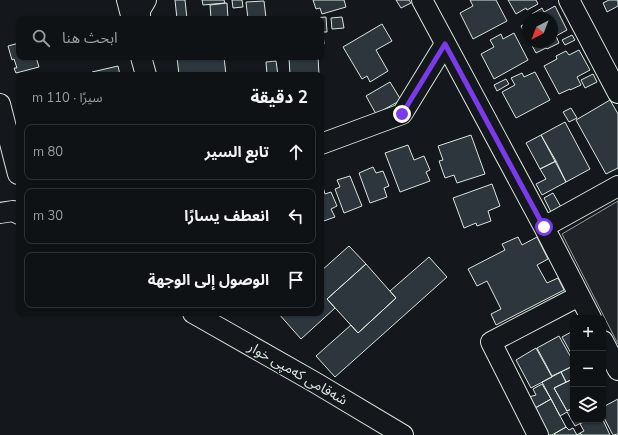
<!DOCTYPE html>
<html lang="ar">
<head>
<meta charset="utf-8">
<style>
  :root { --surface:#0f1215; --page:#1d2022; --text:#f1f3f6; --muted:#9b9ea0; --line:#2f3234 }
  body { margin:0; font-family:"Nunito Sans","Noto Sans Arabic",sans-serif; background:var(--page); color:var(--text); direction:rtl }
  .controls { position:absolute; right:12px; bottom:12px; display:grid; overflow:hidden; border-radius:8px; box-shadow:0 1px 3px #0004 }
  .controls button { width:36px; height:36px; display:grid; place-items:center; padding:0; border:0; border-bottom:1px solid var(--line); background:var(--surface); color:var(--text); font:20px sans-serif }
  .compass { position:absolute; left:522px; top:12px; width:36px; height:36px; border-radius:50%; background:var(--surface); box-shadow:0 1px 3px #0004; rotate:222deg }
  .stop { position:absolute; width:12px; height:12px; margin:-9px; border:3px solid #7c3aed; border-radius:50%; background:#fff }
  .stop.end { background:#7c3aed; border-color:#fff; box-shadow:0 1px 4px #0008 }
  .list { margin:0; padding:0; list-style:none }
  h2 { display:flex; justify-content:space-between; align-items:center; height:52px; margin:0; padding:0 16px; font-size:17px }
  h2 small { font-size:13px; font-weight:400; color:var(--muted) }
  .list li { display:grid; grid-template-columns:26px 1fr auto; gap:12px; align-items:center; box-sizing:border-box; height:56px; margin:0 8px 8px; padding:0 8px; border:1px solid var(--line); border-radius:8px }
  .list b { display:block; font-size:15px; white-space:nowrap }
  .list em { font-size:13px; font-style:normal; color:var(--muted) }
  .icon { flex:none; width:22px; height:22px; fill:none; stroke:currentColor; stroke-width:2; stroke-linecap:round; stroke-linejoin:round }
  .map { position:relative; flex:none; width:618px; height:435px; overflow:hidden; direction:ltr }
  .search { position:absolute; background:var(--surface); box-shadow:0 1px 3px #0004; left:16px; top:16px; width:308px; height:44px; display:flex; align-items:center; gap:10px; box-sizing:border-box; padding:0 14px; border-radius:8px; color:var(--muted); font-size:15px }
  .panel { position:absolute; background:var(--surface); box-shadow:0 1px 3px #0004; left:16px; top:72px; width:308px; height:244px; border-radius:8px; direction:rtl }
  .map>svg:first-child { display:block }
  .green { fill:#202428; stroke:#939e99 }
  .building { fill:#2c363c; stroke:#d8e6dc }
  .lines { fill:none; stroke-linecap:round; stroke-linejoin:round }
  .minor-casing { stroke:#d8e6dc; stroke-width:22 }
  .minor { stroke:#14181c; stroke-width:20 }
  .route { stroke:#7c3aed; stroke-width:5 }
  .labels { text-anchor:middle; stroke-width:3; stroke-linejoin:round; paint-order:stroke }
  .street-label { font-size:14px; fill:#d8e6dc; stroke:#14181c }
</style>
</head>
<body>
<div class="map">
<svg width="618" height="435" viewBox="0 0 618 435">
  <rect width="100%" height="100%" fill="#14181c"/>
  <!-- green -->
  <path class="green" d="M618,201V344L562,234Z"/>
  <!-- building -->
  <path class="building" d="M175,0H185L187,19H177Z
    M202,0H224L225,3L203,5Z
    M232,0H242L243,7L233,8Z
    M313,0H344L346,7L322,14L320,8L316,9Z
    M396,0H409L411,3L401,8Z
    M470,0H496L507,21L473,39L460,13L473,6Z
    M508,0H536L538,4L527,10L526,8L516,14Z
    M609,0H617L618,2V6L607,12L603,3Z
    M264,1L266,18L248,19L246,2Z
    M227,3L228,19H211L210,5Z
    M555,6L567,30L556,36L559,43L547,49L546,48L536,53L530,42H552V18H534L532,14L542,8L544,12Z
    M326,17L327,32H323L324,44H321V19H301Z
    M342,17L344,28L332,29L331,18Z
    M528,22V39L521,26Z
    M382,24L392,41L376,50L388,71L370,82L367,76L362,79L343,47Z
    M514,33L528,60L494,79L481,54L494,47L490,40L501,34L503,39Z
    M572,35L575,40L565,45L562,40Z
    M19,43V57H36L39,67L16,73L14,68H17L14,59L12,60L8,46Z
    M579,50L590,70L577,77L581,85L570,90V89L559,94L544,66L557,59L556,56L566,51L569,55Z
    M177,57H224L226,75H179Z
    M299,57H318L319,75H290L289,58Z
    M276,61L278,75H267L266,62Z
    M118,66L120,75H93L92,72Z
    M535,72L550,100L516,118L502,92L515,85L511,78L522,73L524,77Z
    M593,74L597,82L585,88L581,80Z
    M506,79L509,84L497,91L494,85Z
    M390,82L401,100L376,114L366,96Z
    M610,100L618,114V168L606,174L576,120Z
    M571,108L577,118L569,122L563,112Z
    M565,122L590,169L566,182L541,135Z
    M471,135L485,174L457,183L454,175L445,178L439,161L443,160L438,146Z
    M541,135L556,161L540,169L526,143Z
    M408,145L414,160L424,156L430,170L426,172L430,181L400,192L385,153Z
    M556,161L566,182L542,195L536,184L546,179L540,169Z
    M373,167L376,173L383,171L389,186L384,188L387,197L370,203L359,173Z
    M350,176L362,206L344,213L335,189L340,187L337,180Z
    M492,184L500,206L488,211L491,221L477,226L476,223L464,228L453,198Z
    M323,187L325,194L331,192L337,206L331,209L335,217L321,222V188Z
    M553,193L561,207L551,212L544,198Z
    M518,237L522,245L537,237L548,259L537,265L547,283L558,278L564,290L496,325L491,314L501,309L487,281L477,286L468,269L505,250L502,244Z
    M349,246L366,264L327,299L335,308L301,339L278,313H321V271Z
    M429,257L447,277L335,377L316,356L351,325L358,333L396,298L390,291Z
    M366,264L396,298L358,333L327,299Z
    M573,331V357L562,337Z
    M559,336L573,361V366L552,376L537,348Z
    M536,348L552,377L531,388L516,360Z
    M573,366V379L566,382L561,372Z
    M561,372L566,382L554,388L567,411L573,408V420H587L575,426L567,412L560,416L542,382Z
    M573,379V408L567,411L554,388Z
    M542,384L551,399L535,408L529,397L536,395L533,389Z
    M551,399L566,427L552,435H547L532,410Z
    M618,399V434L613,435L603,416V407Z
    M586,420H603L610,435H582L580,433L584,431L580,424Z
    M566,427L569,430L573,428L577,435L580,433L582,435H555L554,434Z"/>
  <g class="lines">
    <defs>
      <path id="minor" d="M127,0L132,19
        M422,0L544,227
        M569,0L618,93
        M140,19V10L146,0
        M141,57L146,75
        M0,104L18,174H19
        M321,144L402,114L445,44
        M0,213L13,211L19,214
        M193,313L316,383L403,435
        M591,318L544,227L618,186
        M603,341L618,370
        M538,435L491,342L579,296"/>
    </defs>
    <!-- minor casing -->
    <use href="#minor" class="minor-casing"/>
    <!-- minor -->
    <use href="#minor" class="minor"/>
  </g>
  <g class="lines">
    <!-- route -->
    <path class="route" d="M402,114L445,44L544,227"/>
  </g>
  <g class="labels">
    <!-- street labels -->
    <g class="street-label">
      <text transform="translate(298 373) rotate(30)" y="5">شەقامی کەمپی خوار</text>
    </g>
  </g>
</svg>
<div class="controls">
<button>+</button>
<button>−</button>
<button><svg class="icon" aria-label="layers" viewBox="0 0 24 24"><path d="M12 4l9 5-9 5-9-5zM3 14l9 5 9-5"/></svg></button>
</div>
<svg class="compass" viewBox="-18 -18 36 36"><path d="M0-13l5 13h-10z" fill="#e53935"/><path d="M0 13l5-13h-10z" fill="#9b9ea0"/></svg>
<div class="stop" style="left:544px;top:227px"></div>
<div class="stop end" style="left:402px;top:114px"></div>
<div class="search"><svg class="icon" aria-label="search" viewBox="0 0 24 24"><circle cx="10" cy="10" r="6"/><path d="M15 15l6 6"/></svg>ابحث هنا</div>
<section class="panel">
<h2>2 دقيقة<small>سيرًا · 110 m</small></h2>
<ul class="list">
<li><svg class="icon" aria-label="ahead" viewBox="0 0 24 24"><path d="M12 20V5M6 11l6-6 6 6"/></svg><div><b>تابع السير</b></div><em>80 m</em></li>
<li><svg class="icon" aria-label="left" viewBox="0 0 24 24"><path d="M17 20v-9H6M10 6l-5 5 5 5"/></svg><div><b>انعطف يسارًا</b></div><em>30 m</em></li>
<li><svg class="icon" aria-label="arrive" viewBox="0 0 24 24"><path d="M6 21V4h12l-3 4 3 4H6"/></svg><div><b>الوصول إلى الوجهة</b></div></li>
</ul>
</section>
</div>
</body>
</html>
